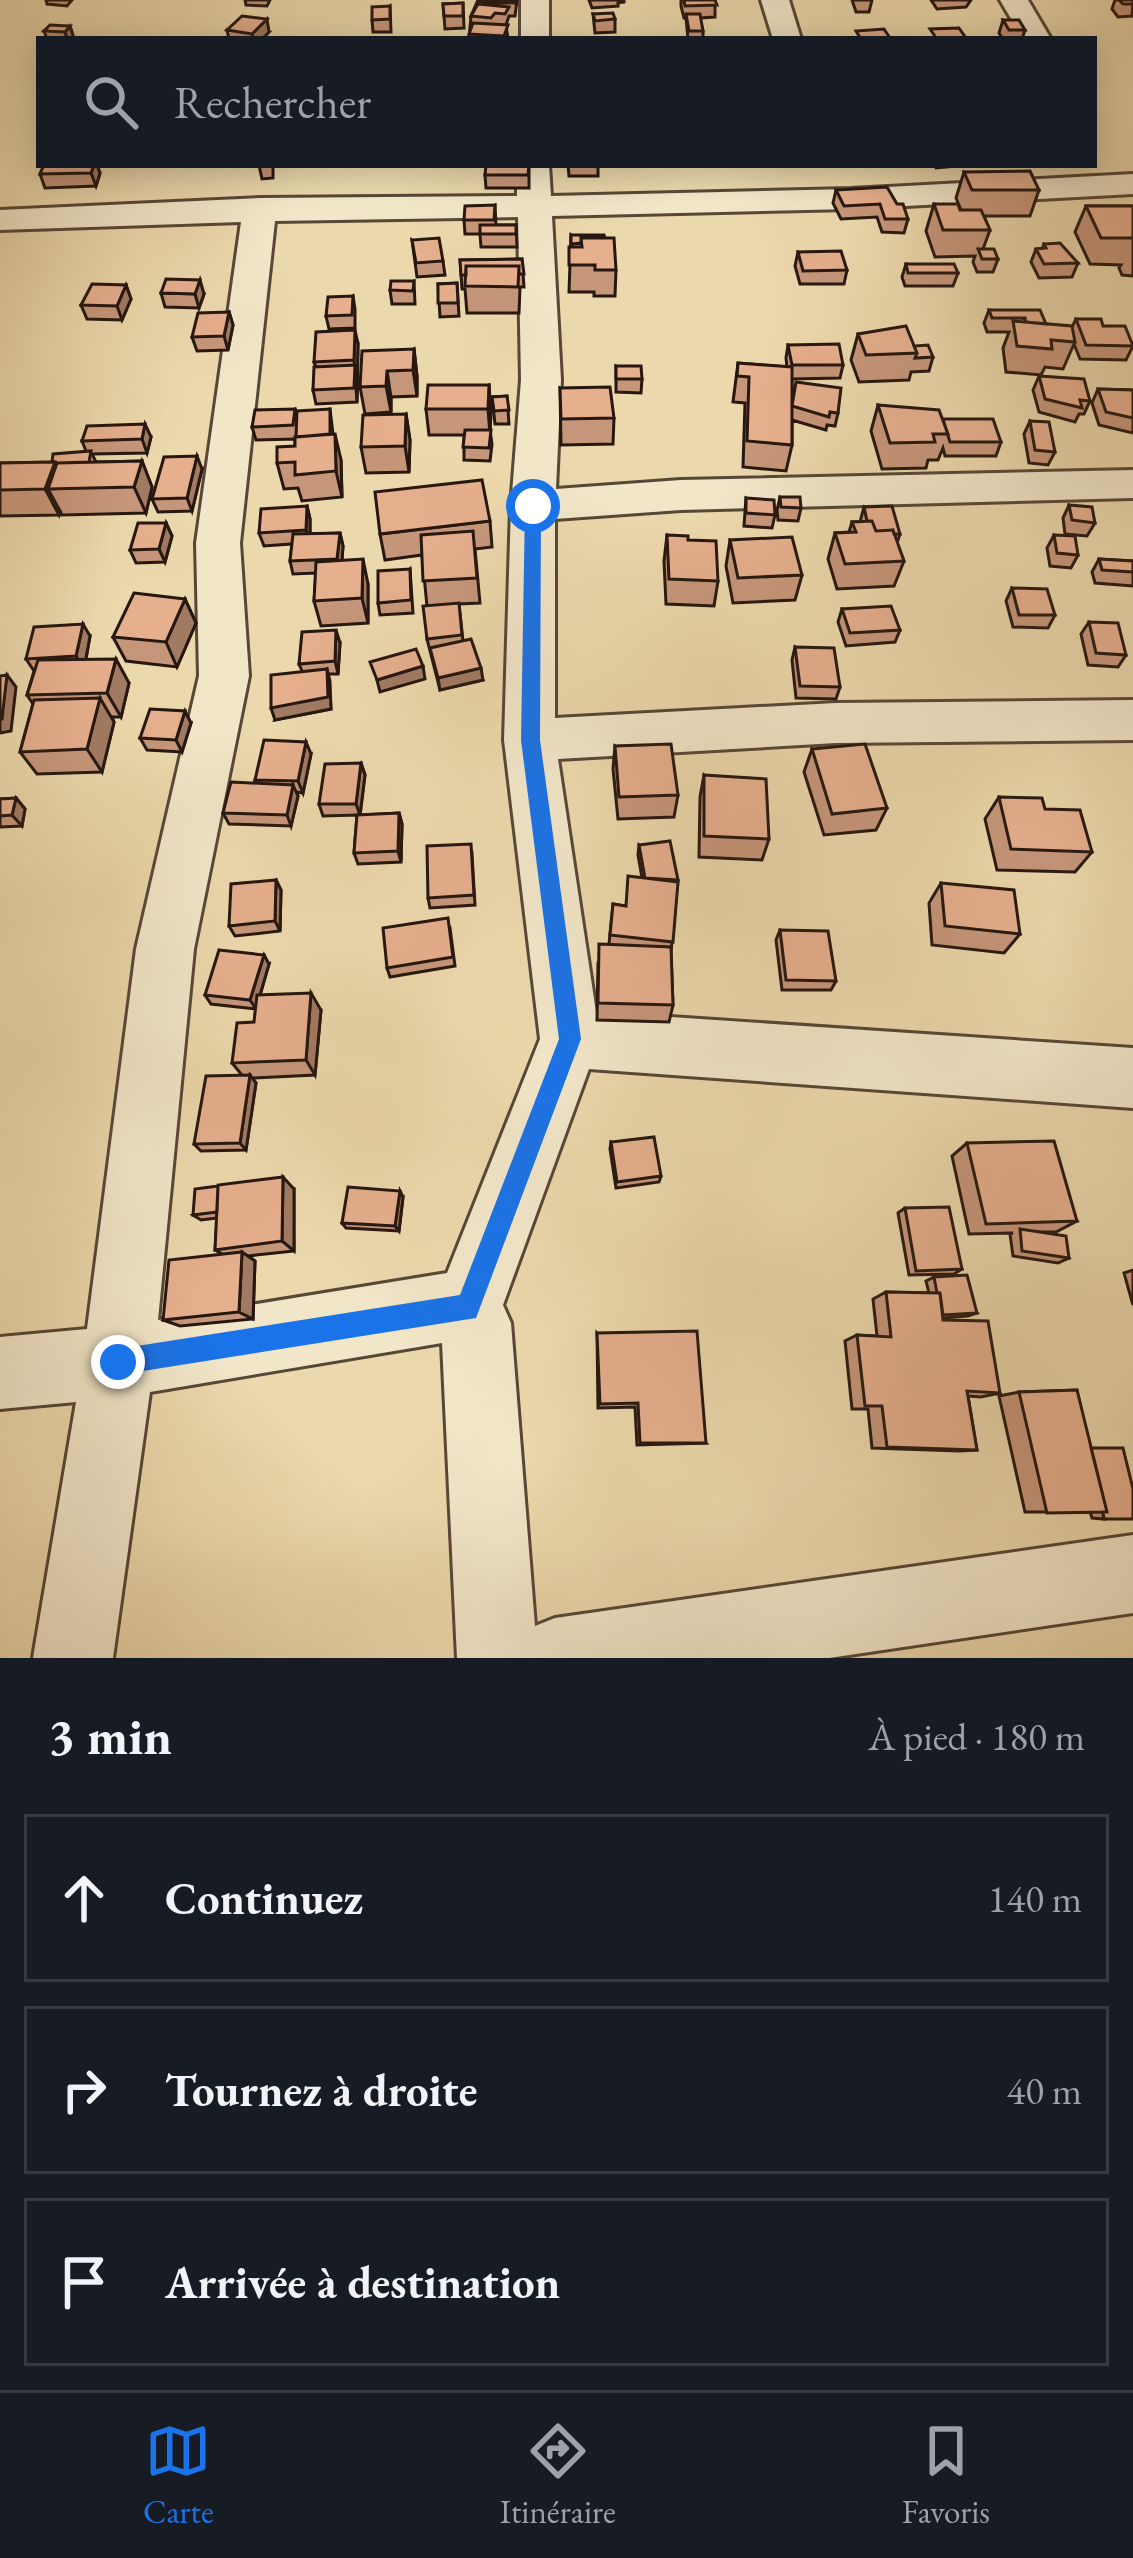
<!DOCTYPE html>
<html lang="fr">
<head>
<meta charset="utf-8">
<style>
  :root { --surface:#171b24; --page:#20242c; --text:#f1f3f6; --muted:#9ea1a6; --line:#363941; --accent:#1a73e8 }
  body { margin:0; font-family:"EB Garamond",serif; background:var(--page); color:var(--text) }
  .stop { position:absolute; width:36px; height:36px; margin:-27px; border:9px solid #1a73e8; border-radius:50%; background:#fff }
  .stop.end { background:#1a73e8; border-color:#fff; box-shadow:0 3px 12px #0008 }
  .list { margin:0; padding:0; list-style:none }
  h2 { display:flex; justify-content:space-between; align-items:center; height:156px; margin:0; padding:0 48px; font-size:51px }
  h2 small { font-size:39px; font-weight:400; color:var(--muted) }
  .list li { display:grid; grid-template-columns:78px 1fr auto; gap:36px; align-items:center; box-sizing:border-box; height:168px; margin:0 24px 24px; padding:0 24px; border:3px solid var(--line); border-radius:0px }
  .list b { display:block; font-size:45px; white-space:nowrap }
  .list em { font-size:39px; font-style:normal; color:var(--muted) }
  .icon { flex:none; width:66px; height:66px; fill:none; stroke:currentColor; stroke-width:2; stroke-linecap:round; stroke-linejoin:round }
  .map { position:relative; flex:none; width:1133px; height:1658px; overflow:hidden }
  .search { position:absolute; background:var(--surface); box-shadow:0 6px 30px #0003; left:36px; right:36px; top:36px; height:132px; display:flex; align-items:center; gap:30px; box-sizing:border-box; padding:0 42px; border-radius:0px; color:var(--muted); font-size:45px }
  .sheet { height:732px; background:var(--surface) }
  nav { display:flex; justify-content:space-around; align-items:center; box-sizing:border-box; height:168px; border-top:3px solid var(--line); background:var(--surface); font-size:33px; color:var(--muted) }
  nav a { display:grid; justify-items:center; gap:6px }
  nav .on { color:var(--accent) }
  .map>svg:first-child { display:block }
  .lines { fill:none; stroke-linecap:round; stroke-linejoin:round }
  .minor-casing { stroke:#574737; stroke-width:6 }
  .minor { fill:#f2e6c9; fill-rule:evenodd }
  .wall { fill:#c6967a; stroke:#261710; stroke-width:3 }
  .shaded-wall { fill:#a17a63; stroke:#261710; stroke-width:3 }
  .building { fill:#e6af8e; stroke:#261710; stroke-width:3 }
  .route { fill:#1a73e8 }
</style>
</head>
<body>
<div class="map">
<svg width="1133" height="1658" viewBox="0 0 1133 1658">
  <rect width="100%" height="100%" fill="#ebd8ac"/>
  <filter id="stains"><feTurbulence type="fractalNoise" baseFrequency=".00167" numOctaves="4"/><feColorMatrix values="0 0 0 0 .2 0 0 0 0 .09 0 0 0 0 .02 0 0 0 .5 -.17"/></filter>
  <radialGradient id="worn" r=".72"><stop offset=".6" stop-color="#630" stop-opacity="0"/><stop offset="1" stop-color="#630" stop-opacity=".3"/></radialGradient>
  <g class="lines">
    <defs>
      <path id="minor" d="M521,0H549V39H521Z
        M761,0H789L801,39H773Z
        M1000,0H1028L1051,39H1023Z
        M517,165H549L551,196L850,189L1133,174V194L850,209L552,216L561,380L556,489L681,480L1133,470V498L681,510L555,519V718L836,703L1133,700V740L836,743L558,759L596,1012L1133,1048V1108L589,1069L503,1305L511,1323L535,1626L555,1618L1133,1535V1613L829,1658H457L442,1343L150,1392L113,1658H33L76,1402L0,1409V1337L87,1329L136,949L199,676L196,543L241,222L0,230V210L260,198L517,196ZM518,217L521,380L511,506L504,740L540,1039L447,1273L158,1320L194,949L249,676L240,543L275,221Z"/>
    </defs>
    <!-- minor casing -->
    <use href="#minor" class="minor-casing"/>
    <!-- minor -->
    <use href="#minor" class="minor"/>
  </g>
  <!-- wall -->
  <path class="wall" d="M46,0H72L67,6L47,4Z
    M245,0H270L267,6L246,5Z
    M478,0H517L515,16H509L506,25L508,39H469L471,16Z
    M589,0H624V2L618,3V6L592,8Z
    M681,0H715V17L700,18L703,31V39H688L686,18H684L681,6Z
    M852,0H872L869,12H856Z
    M931,0H971L966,7L937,9Z
    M1115,0H1133L1132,16L1118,17L1112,9Z
    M463,3L464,28L445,29L443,4Z
    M390,6L391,32H373L372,20Z
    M593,14L615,19V32L595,33Z
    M1003,20L1025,30L1022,39H1003L999,33Z
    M70,26L74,39H47L44,31Z
    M227,30L269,32L262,39H229Z
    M44,165H97L100,173L96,186L45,188L40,174Z
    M259,165H273V178L262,179Z
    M529,165V188H486L485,175Z
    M568,165H598V176H569Z
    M934,165H968L936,168Z
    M964,172L1039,190L1030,216H984L990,230L983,249L998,259L993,272H977L973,262L975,256L935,257L926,231L934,204L961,210L956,198Z
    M836,190L897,204L908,219L904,233L882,232L877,217L841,219L833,203Z
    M495,205L496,225H516L517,247H481L480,234H465L464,220Z
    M1086,206H1133V276L1122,275L1119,268L1121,265L1090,264L1075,232Z
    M571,235L616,270L615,296H594V292H569Z
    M412,240L443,261L445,275L417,277Z
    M1044,244L1078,263L1072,277L1039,278L1031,262L1036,249H1042Z
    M798,252L847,270L844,284H800L795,266Z
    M522,259L524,287H520L519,313H467L465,289H462L460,260Z
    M906,264L958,273L953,286H905L902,277Z
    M414,281L415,304H392L390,290Z
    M457,283L459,316L440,317L438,284Z
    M126,285L131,299L122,320L87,319L81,305Z
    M161,293L204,294L199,308L165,307Z
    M353,296L355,309V328L329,329L326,316Z
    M989,310L1046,324L1072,327L1076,319L1103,326L1133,346L1126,360L1080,359L1074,344L1063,369L1045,367L1041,375L1006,372L1003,348L1009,332H987L984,323Z
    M229,312L233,325L228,350L197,351L192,337Z
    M858,334L914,346L933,357L929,371L911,372L909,380L859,382L851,360Z
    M358,344L357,402L316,404L313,390L316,367L314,362Z
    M788,345L843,365L840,378L792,379V405L838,413L835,426L827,425L826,430L792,420V445L786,471L743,467L745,403L733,402L738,363L787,367L786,358Z
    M414,349L417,376V396L391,397V412L365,414L360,387Z
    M616,366L642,379L641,393L616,392Z
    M1039,376L1090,401L1084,414H1079L1075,422L1039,412L1033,390Z
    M489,385L490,430L492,444L490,461L464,460V435H429L426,409Z
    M560,388L614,418L613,444L561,445Z
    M1098,389L1133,390V433L1099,425L1092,403Z
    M507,396L509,424H495L492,397Z
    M878,405L942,420L1001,442L996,456H945L943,448L938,460H928L926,468L882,469L871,431Z
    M295,409L297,415L330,409L333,434L341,460L342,497L302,501L298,488L284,489L277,463L295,446V439L256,440L252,427Z
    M406,414L410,440L409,472L366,473L361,447Z
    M1030,421L1055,452L1048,465L1029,463L1024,434Z
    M151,437L147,453L92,454L96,462L142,461L152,487L146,513L62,515L60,511L59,515L0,516V463L52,462L86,451L82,441Z
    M202,469L192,511L158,512L152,499Z
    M780,497L801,508L798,521L778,520L777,510Z
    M746,498L775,515L772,528L744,526Z
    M1069,505L1095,523L1087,536L1065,534L1063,518Z
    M307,506L310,519V534L340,533L343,546L342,560L368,584V623L321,626L314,601L316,573L293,574L290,561L292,544L264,546L259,533Z
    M864,507L900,534L897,543L904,561L894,586L837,589L828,559L835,533L849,532L852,522H860Z
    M490,521L492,547L475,549L480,603L459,604L463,641L483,680L440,690L427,639V606L422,555L385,560L380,534Z
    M166,523L172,536L165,562L136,563L130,550Z
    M667,535L688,540L718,581L714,606L666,604L664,561Z
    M1054,535L1078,555L1071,568L1050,566L1047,548Z
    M730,540L802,575L795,600L733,603L726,566Z
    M1099,559L1133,561V586L1095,583L1092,572Z
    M410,569L413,613L380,615L378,603Z
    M1012,588L1055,615L1048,628L1013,627L1006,601Z
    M185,599L196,623L177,667L126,661L113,637Z
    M842,609L900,630L895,642L846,646L838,622Z
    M1089,622L1126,655L1118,667L1088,665L1081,634Z
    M90,636L86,659L129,683L121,717H112L114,722L102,772L37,774L20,752L33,704L27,695L34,671L26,659Z
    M340,643L338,674H328L331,709L275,720L302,671L299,664Z
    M795,647L840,687L836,699L796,698L792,660Z
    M191,723L182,752L147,750L140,738Z
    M615,746L678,795L674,817L618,819L613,769Z
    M812,749L887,808L876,830L824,835L804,772Z
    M311,754L303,793L296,792L298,796L291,826L229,824L223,813L257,783L255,780Z
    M361,763L365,775L360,815L399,813L402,824L401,862L358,864L354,853L357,815L323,816L319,804Z
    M704,775L769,839L762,860L699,857L700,797Z
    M999,797L1045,809L1092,852L1075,872L997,870L985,819Z
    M16,798L25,809L22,826L0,827V799Z
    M639,845L678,880L671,952L673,1005L669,1022L597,1020L598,963L609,944L613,904L625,906L642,878L638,855Z
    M472,854L475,905L430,908L428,898Z
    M276,880L281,890L280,931L235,936L229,926Z
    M941,883L1020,934L1004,953L932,945L929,903Z
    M450,928L455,966L390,977L387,968Z
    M780,930L836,981L831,990H782L776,940Z
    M269,964L260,995L321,1010L315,1075L252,1078L256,1083L246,1150L201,1151L194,1144L242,1075L232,1063L254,1022L256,1009L211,1004L205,995Z
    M611,1142L661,1176L659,1182L616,1188L610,1149Z
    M967,1143L1077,1221L1056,1232H1040L1069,1258L1058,1263L1013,1256L1010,1234L1013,1233L969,1234L952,1156Z
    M294,1189V1251L248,1256L255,1261L253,1319L180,1326L163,1320L222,1254L215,1250L217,1218L201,1220L193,1215Z
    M403,1197L399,1231L346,1228L342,1223Z
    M905,1208L962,1269L954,1274L909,1275L898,1213Z
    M1133,1270V1305L1124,1273Z
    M934,1277L977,1313L968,1316L943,1318L1000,1393L981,1397L968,1396L977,1450L959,1451L872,1448L868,1409H852L845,1341L857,1335L877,1336L873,1299L886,1292L929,1293L926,1281Z
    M597,1333L706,1443L637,1445L635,1407L598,1408Z
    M1077,1390L1104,1519L1092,1518L1090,1512H1025L999,1396L1019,1392Z"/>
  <!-- shaded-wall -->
  <path class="shaded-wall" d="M267,19L269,32L262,39H253L252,34Z
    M70,26L74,39H67L65,32Z
    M94,165H97L100,173L96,186L91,173Z
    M200,280L204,294L199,308L195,294Z
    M126,285L131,299L122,320L117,306Z
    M229,312L233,325L228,350L224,336Z
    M355,330L358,344L357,402L354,360Z
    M414,349L417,376V396L413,370Z
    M387,371L391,397V412L386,386Z
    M489,385L491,412L490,435L488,409Z
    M406,414L410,440L409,472L405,446Z
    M145,424L151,437L147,453L142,439Z
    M335,434L341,460L342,497L336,471Z
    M197,456L202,469L192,511L187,498Z
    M142,461L152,487L146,513L134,487Z
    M55,462L68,488L48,489L60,511L59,515L45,489Z
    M307,506L310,519V543L306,530Z
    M166,523L172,536L165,562L159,549Z
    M340,533L343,546L341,572L337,559Z
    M363,559L368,584V623L362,598Z
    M185,599L196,623L177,667L166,642Z
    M83,624L90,636L84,669L76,656Z
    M336,630L340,643L338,674L335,661Z
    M116,659L129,683L121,717L107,693Z
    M423,666L425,679L380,692L377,680Z
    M481,668L483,680L440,690L438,678Z
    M327,669L330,681L331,709L275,720L271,708Z
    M7,675L16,687L11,731L0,733V719Z
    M100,698L114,722L102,772L87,749Z
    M185,711L191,723L182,752L176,740Z
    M306,742L311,754L303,793L298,781Z
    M361,763L365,775L360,815L356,804Z
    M293,785L298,796L291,826L287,815Z
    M16,798L25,809L22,826L12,815Z
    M399,813L402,824L401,862L398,851Z
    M276,880L281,890L280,931L275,921Z
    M264,955L269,964L256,1009L250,1000Z
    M311,993L321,1010L315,1075L306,1060Z
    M250,1075L256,1083L246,1150L240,1143Z
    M283,1177L294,1189V1251L282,1241Z
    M400,1191L403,1197L399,1231L395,1226Z
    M242,1252L255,1261L253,1319L239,1312Z"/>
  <!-- building -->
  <path class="building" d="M478,0H515L514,3L478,2Z
    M684,0H715L717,5L685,6Z
    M1119,0H1133V4H1123Z
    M463,3V16H444L443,4Z
    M478,4L509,7L505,14L495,13L491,18L471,16Z
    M390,6V19L372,20V7Z
    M613,13L615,19L595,21L593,14Z
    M686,14H700L703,31H689Z
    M242,16L267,19L252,34L227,30Z
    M1003,20H1019L1025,30H1009Z
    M473,23L508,25L504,36L469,34Z
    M50,25L70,26L65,32L44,31Z
    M959,28L966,38L937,39L930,29Z
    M884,29L890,38L861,39L856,31Z
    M44,165H94L91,173L40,174Z
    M486,165H529L528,175H485Z
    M1030,171L1039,190H972L964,172Z
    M887,187L897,204H903L908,219H885L880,204L844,206L836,190Z
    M934,204H958L960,210H981L990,230H943Z
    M495,205L494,220H464L465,206Z
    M1086,206H1133V238H1101Z
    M480,225H516V234H480Z
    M571,235H604L605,238H581V243L571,244Z
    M439,238L443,261L416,263L412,240Z
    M581,238H614L616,270H595V265H569V247H582Z
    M1060,243L1078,263L1044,264L1036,249L1046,248L1044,244Z
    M978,249H994L998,259H982Z
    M841,251L847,270L803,271L798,252Z
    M522,259L524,274H519V266H466V275H461L460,260Z
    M906,264H954L958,273H908Z
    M466,266H519L518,287L465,286Z
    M166,279L200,280L195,294L161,293Z
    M391,281H414L413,291L390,290Z
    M457,283L458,303H438V284Z
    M92,284L126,285L117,306L81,305Z
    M353,296L352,315L326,316L328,297Z
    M989,310H1040L1046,324L1026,322L1025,318H992Z
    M229,312L224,336L192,337L198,313Z
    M1076,319H1101L1103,326H1125L1133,346L1086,345Z
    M1013,321L1072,326L1075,342L1051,340L1052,349L1017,346Z
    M906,326L917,353L866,355L858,334Z
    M355,330L354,360L314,362L316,332Z
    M839,344L843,365H792L788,345Z
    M928,345L933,357L915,358L917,353L914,346Z
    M414,349L413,370L387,371L386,386L360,387L362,351Z
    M738,363L792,367V445L747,441L749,377L737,376Z
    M355,365L354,388L313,390L314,367Z
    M616,366H641L642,379H616Z
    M1039,376L1084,379L1090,401L1080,400L1082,408L1045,399Z
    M796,382L841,388L838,413L830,412L829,417L792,406Z
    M428,385H489L488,409H426Z
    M610,387L614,418L561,419L560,388Z
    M1098,389L1133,390V418L1106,412Z
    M507,396L509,410L494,411L492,397Z
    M878,405L939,410L948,434H933L935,442L890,443Z
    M295,409L293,425L252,427L255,410Z
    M330,409V434L296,437L297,411Z
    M406,414L405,446L361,447L363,415Z
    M943,419H993L1001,442H950Z
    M1030,421L1049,422L1055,452L1035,450Z
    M145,424L142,439L82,441L87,426Z
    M465,430H491L489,448L463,447Z
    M335,434L336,471L295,475V462L277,463V447L295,446V437Z
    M91,451L89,462L57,463L56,465L55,462H52L53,454Z
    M197,456L187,498L152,499L164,457Z
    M142,461L134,487L48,489L57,463Z
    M55,462L45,489L0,490V463Z
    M482,480L490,521L380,534L375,492Z
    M780,497H800L801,508L781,507Z
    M746,498L774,500L775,515L746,513Z
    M1069,505L1092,507L1095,523L1072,520Z
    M307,506L306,530L259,533L261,509Z
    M892,506L900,534H894L893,530L876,531L872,521H867L864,507Z
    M872,521L876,531L893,530L904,561L845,564L835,533L856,532L852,522Z
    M138,523H166L159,549L130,550Z
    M473,531L477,578L423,581L421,535Z
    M340,533L337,559L290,561L293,534Z
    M667,535L688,536V540L716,541L718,581L669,579Z
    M1054,535L1075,536L1078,555L1057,553Z
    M792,537L802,575L738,578L730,540Z
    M363,559L362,598L314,601L316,562Z
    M1099,559L1133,561V572L1102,570Z
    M410,569L411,600L378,603V571Z
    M1012,588L1047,589L1055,615H1019Z
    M134,593L185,599L166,642L113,637Z
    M459,603L462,635L427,639L423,606Z
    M891,606L900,630L850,633L842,609Z
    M1089,622L1118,623L1126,655L1096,653Z
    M83,624L76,656L26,659L34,627Z
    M336,630L335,661L299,664L302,632Z
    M471,639L481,668L438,678L430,648Z
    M795,647L834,648L840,687L800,686Z
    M416,649L423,666L377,680L370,662Z
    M116,659L107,693L27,695L38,660Z
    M327,669L328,697L271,708V675Z
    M7,675L2,719H0V676Z
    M100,698L87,749L20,752L34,700Z
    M150,709L185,711L176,740L140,738Z
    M264,740L306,742L298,781L255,780Z
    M671,744L678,795L619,797L615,746Z
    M865,744L887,808L832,814L812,749Z
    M361,763L356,804H319L325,764Z
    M704,775L766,779L769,839L704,836Z
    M231,782L293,785L287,815L223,813Z
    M999,797L1042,798L1045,809L1080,810L1092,852L1011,849Z
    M16,798L12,815L0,816V799Z
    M399,813L398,851L354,853L357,815Z
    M670,841L678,880L645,878L639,845Z
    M471,844L474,895L428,898L427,846Z
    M628,876L678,882L673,942L610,935L613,904L626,906Z
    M276,880L275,921L229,926L231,884Z
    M941,883L1014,890L1020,934L945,926Z
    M448,918L453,957L387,968L383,928Z
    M780,930L828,931L836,981L786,980Z
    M599,944L671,947L673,1005L598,1003Z
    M219,950L264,955L250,1000L205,995Z
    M311,993L306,1060L232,1063L237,1023L254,1022L257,995Z
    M250,1075L240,1143L194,1144L206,1076Z
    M654,1137L661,1176L617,1182L611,1142Z
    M1054,1141L1077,1221L986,1224L967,1143Z
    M283,1177L282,1241L215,1250L218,1185Z
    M218,1186L217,1212L193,1215L195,1189Z
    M348,1187L400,1191L395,1226L342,1223Z
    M949,1207L962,1269L916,1271L905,1208Z
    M1020,1229L1066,1236L1069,1258L1022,1251Z
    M242,1252L239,1312L163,1320L169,1260Z
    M967,1275L977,1313L943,1315L940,1293H937L934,1277Z
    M886,1292L940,1293L943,1320L988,1321L1000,1393L967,1391L977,1450L887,1447L882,1406H865L857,1335L891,1337Z
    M697,1331L706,1443H640L638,1403L600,1404L597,1333Z
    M1077,1390L1107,1512L1047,1513L1019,1392Z
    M1091,1448H1123L1133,1489V1519H1104L1103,1512H1107Z"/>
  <!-- route -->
  <path class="route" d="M533,500L541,506L540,740L581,1039L476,1318L118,1375L108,1371L105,1362L108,1353L118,1349L460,1295L559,1039L521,740L525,506Z"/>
  <rect width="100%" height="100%" filter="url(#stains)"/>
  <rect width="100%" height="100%" fill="url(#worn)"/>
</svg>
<div class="stop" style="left:533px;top:506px"></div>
<div class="stop end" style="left:118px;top:1362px"></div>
<div class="search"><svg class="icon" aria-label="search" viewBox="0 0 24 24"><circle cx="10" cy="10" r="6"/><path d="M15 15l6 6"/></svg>Rechercher</div>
</div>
<section class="sheet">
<h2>3 min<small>À pied · 180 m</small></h2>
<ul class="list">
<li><svg class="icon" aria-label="ahead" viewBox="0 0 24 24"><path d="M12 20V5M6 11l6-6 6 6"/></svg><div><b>Continuez</b></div><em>140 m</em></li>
<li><svg class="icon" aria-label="right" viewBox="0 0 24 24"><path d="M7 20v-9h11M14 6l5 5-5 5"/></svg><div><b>Tournez à droite</b></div><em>40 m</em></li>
<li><svg class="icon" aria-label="arrive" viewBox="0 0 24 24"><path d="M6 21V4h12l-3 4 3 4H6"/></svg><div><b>Arrivée à destination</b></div></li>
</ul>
</section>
<nav>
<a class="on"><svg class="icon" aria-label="map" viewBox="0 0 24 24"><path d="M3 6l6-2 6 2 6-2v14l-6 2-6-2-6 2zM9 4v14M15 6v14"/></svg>Carte</a>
<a><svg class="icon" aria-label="directions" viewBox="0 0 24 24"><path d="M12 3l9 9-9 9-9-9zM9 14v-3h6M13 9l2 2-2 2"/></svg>Itinéraire</a>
<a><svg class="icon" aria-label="saved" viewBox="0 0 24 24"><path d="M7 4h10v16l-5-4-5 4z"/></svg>Favoris</a>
</nav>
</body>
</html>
